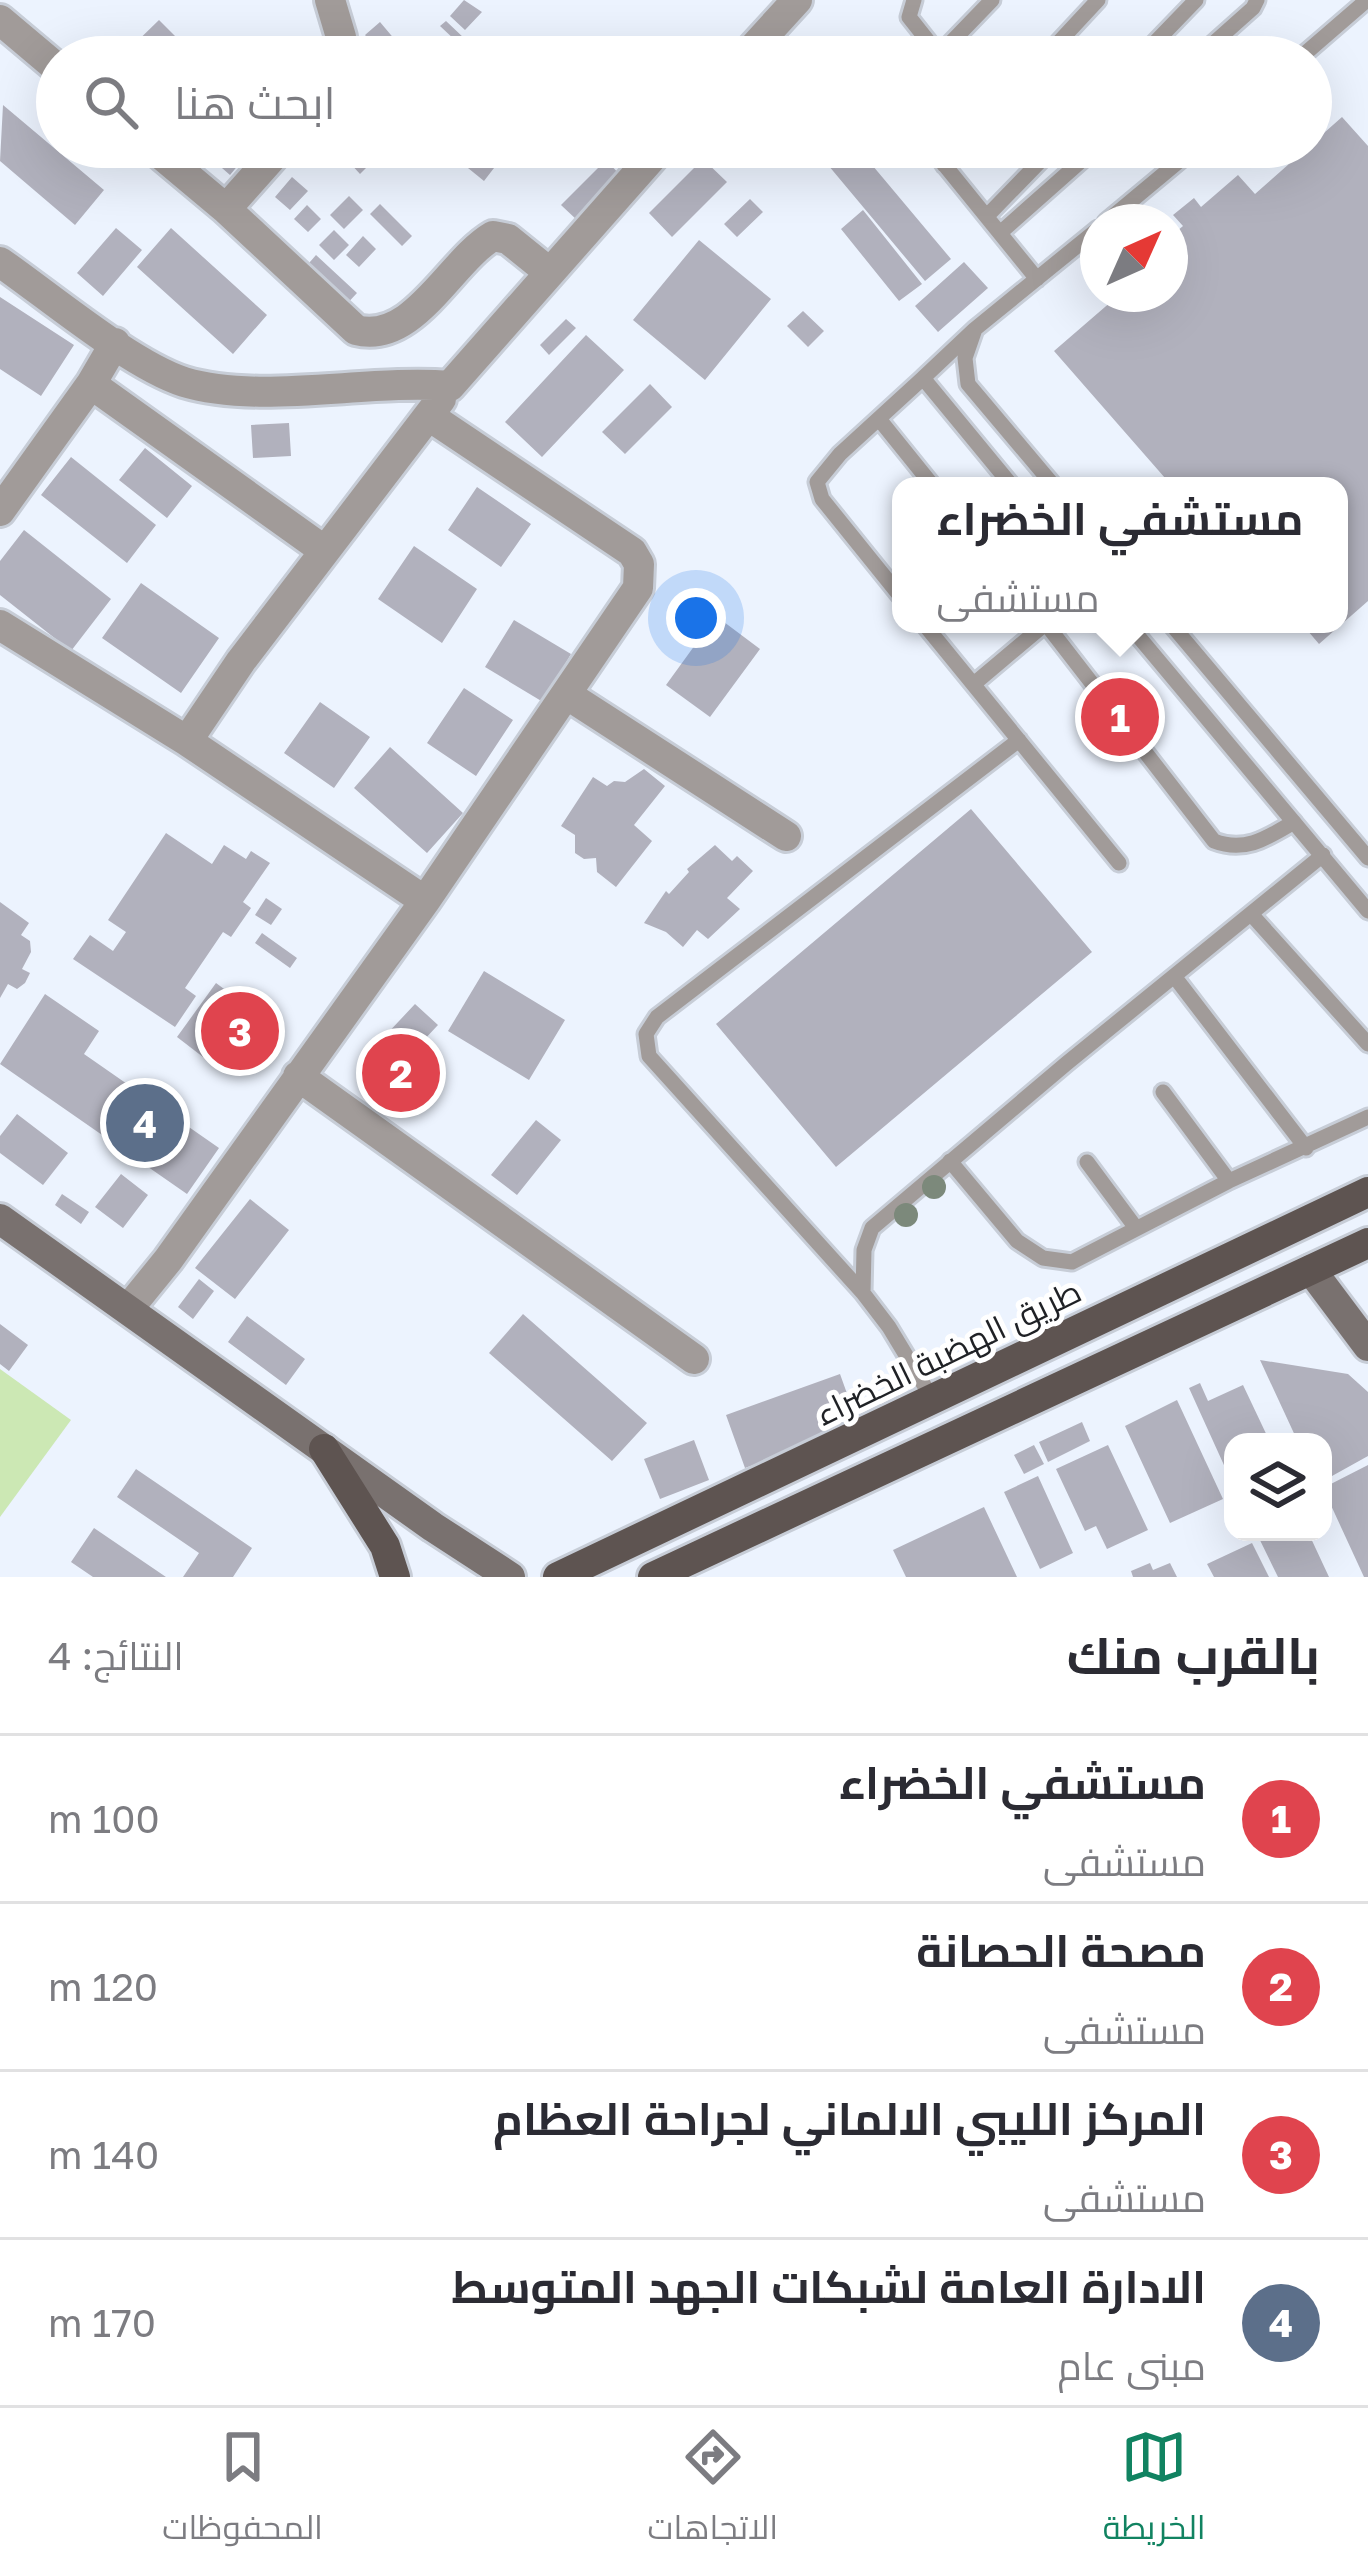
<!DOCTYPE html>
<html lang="ar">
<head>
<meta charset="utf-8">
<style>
  :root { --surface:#fff; --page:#f2f2f3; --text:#2b2b33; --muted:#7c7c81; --line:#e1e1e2; --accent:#118361 }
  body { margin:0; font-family:"Golos Text",Cairo,sans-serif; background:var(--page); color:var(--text); direction:rtl }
  .controls { position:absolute; right:36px; bottom:36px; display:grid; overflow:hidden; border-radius:24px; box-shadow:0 12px 48px #0002 }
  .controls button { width:108px; height:108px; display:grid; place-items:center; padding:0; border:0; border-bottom:3px solid var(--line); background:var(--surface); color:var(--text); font:60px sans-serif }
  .compass { position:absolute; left:1080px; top:204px; width:108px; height:108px; border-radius:50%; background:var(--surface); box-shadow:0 12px 48px #0002; rotate:45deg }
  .you { position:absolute; left:696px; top:618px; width:42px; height:42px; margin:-30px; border:9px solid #fff; border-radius:50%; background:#1a73e8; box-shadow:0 0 0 18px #1a73e833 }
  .badge { display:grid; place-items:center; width:78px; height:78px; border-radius:50%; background:var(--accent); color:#fff; font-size:39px; font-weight:700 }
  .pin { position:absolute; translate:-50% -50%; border:6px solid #fff; box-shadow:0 3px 12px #0006 }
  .popup { position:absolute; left:892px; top:477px; width:456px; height:156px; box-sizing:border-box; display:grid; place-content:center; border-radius:24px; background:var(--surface); filter:drop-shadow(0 3px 9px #0005); font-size:39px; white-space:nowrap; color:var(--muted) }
  .popup b { font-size:45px; color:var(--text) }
  .popup::after { content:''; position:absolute; left:50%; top:100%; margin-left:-24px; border:24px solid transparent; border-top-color:var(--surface) }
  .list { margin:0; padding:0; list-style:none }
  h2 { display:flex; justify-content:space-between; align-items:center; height:156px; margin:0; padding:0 48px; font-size:51px }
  h2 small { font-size:39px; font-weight:400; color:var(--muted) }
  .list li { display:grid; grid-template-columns:78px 1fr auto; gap:36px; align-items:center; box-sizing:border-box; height:168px; padding:0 48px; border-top:3px solid var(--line) }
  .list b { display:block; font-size:45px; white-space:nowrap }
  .list p { margin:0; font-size:39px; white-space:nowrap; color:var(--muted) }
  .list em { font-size:39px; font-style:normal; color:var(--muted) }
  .icon { flex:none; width:66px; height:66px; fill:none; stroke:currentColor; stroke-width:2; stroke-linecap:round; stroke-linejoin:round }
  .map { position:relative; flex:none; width:1368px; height:1577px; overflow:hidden; direction:ltr }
  .search { position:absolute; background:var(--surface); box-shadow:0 12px 48px #0002; left:36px; right:36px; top:36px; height:132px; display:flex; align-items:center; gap:30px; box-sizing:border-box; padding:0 42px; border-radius:66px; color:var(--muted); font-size:45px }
  .sheet { height:828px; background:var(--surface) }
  nav { display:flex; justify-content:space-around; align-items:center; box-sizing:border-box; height:168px; border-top:3px solid var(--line); background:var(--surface); font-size:33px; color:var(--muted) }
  nav a { display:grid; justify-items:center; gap:6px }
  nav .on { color:var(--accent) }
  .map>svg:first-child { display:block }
  .green { fill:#cce8b4 }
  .building { fill:#b1b1bd }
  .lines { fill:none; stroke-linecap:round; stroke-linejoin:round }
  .lane-casing { stroke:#c7cdd7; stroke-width:21 }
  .street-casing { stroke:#c7cdd7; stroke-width:36 }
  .secondary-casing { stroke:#c7cdd7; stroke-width:36 }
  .primary-casing { stroke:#c7cdd7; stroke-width:36 }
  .lane { stroke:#a19b99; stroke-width:15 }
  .street { stroke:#a19b99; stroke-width:30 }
  .secondary { stroke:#79716f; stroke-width:30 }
  .primary { stroke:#5e5451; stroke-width:30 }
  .tree { fill:#7c897b }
  .labels { text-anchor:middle; stroke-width:10; stroke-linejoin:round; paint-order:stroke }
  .street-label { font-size:33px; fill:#1f2125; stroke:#fff }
</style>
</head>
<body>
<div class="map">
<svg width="1368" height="1577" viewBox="0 0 1368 1577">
  <rect width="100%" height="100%" fill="#ecf3fe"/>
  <!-- green -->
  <path class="green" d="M0,1369L71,1420L0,1517Z"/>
  <!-- building -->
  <path class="building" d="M464,0L482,12L465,30L450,16Z
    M159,20L176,37L156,57H121Z
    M446,21L484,57H473L440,26Z
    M380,22L396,41L380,53L365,35Z
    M3,105L104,190L75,225L0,161Z
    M1342,117L1368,146V601L1319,644L1302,624H1339V486H1172L1054,351L1120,294H1170V237L1183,226L1173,215L1194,198L1201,207L1238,175L1255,194Z
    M198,147H243L249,152L230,175Z
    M365,147L378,156L360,174L349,162Z
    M485,147H494L504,155L484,181L468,168Z
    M813,147H857L951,259L925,281Z
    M703,159L727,182L672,237L649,213Z
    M606,160L622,177L578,221L561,205Z
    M292,177L308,191L290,210L275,197Z
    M349,196L363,210L344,229L330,215Z
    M750,199L763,212L737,237L724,224Z
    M380,204L412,236L402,246L370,214Z
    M307,205L321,219L308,232L294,219Z
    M863,210L922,284L899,301L841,229Z
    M116,228L142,250L103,296L77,273Z
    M171,228L267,315L233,354L137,267Z
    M334,230L349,245L334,260L319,245Z
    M363,236L376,249L359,267L346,255Z
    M699,240L771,299L705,380L633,320Z
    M316,255L357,293L343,308L303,270Z
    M964,262L988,288L938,332L915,306Z
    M0,297L74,345L41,396L0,369Z
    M803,311L824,331L808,347L787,326Z
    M566,319L576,328L549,355L540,345Z
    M586,335L624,370L542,457L505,422Z
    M650,384L672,407L625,454L602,432Z
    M289,423L291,456L253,458L251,425Z
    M145,448L192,486L167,518L119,480Z
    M71,457L156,525L127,563L41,495Z
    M477,487L531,524L501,567L448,530Z
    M24,530L111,599L71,651L0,595V561Z
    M414,546L477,589L442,643L378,599Z
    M141,583L219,638L181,693L102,638Z
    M716,616L760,649L710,717L666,685Z
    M514,620L571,654L543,702L485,667Z
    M464,688L513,720L476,776L427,743Z
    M320,702L370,737L334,788L284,753Z
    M390,747L463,813L427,853L354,788Z
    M644,769L665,786L634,825L652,841L616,887L597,872L596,858L584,859L575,853V835L561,826L593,777L607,786L614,781L625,782Z
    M971,809L1092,952L836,1167L716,1024Z
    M166,833L212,864L224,845L246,859L251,851L270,863L243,902L251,908L231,937L223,932L185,988L196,996L175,1027L73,959L90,935L113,951L126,932L108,920Z
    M715,845L732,861L737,856L753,871L727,898L740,909L708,939L697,930L683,947L666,932L644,923L666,891L669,894L689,872L687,869Z
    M266,898L282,909L271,925L255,915Z
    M0,902L29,923L21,935L30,941L31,952L22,969L30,973L25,983L17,989L8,984L0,998Z
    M262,933L297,958L290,968L255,943Z
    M484,971L565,1020L529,1080L448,1031Z
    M216,983L243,1003L203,1057L177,1037Z
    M45,994L99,1031L84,1054L219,1148L187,1194L0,1064Z
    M415,1004L438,1025L407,1058L384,1037Z
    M17,1114L68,1153L43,1185L0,1153V1136Z
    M536,1120L561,1140L517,1195L491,1175Z
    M121,1174L148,1195L123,1228L95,1207Z
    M62,1194L89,1212L81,1224L55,1205Z
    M250,1199L289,1230L235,1299L195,1268Z
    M199,1279L214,1291L193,1319L178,1307Z
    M523,1314L647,1423L612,1461L489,1353Z
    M247,1316L305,1359L286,1385L228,1342Z
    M0,1324L28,1345L9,1371L0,1364Z
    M1260,1360L1348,1374L1368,1392V1456L1323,1481V1442H1298Z
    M840,1374L859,1427L745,1468L726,1415Z
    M1200,1383L1208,1401L1243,1385L1270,1442H1233V1485L1189,1388Z
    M1177,1400L1223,1499L1170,1523L1125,1426Z
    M1082,1422L1090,1441L1048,1462L1039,1442Z
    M694,1440L709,1480L660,1499L644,1459Z
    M1034,1445L1044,1464L1024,1474L1014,1455Z
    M1108,1445L1148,1530L1107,1549L1096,1526L1085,1531L1056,1469Z
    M1368,1465V1577H1364L1323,1488Z
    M136,1469L252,1548L233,1577H183L199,1553L117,1497Z
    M1038,1476L1073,1553L1040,1569L1004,1492Z
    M984,1507L1017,1577H906L893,1550Z
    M94,1528L166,1577H93L71,1562Z
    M1256,1532H1308L1329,1577H1278Z
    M1252,1543L1269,1577H1214L1207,1564Z
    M1150,1563L1153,1570L1170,1563L1177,1577H1133L1131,1571Z"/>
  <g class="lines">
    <defs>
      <path id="lane" d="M914,0L909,17L939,55
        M937,57L992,0
        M1045,57L1098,0
        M1141,57L1196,0
        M1198,57L1253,8L1257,0
        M1301,57L1367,0
        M930,147L1037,279
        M944,165L961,147
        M987,216L1054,147
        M1106,222L1196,147
        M1000,233L1097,147
        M974,332L965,358L968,384L1054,486
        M879,419L933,486
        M1012,486L923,378L975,329L1098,229
        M901,597L822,499L817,482L840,454L923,378
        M924,624L1119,863
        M1046,624L1214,841C1245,853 1267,838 1294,822
        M1128,624L1368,911
        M1171,624L1368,858
        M975,683L1045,624
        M1251,914L1368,1044
        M1174,976L1306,1148
        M1163,1092L1229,1181
        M950,1161L1017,1241L1043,1258L1072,1262L1229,1181L1368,1117
        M1087,1162L1136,1228
        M863,1293L649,1056L646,1034L657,1017L1019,740
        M933,1400L889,1327L863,1293L864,1250L872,1228L1067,1063L1323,855"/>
      <path id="street" d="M330,0L341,37L335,57
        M0,20L57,68
        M745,57L797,0
        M152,147L226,209L356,330C414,345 450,261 493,236L508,239L549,272
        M226,209L281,147
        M0,262C49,296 131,365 184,382C260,405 368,379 450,386L661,147
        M91,384L325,551
        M0,511L91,384L115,343
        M0,625L187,741L425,901
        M566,694L786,836
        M187,741L241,661L441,399
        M298,1076L694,1359
        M129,1308L168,1260L425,901L638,588L639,564L632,552L429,416"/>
      <path id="secondary" d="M0,1219L433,1527L510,1577
        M1311,1270L1368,1346"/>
      <path id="primary" d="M324,1449L385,1546L395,1577
        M558,1577L1368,1192
        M653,1577L1368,1243"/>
    </defs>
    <!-- lane casing -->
    <use href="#lane" class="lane-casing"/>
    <!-- street casing -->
    <use href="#street" class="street-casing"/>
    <!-- secondary casing -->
    <use href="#secondary" class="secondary-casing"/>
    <!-- primary casing -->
    <use href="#primary" class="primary-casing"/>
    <!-- lane -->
    <use href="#lane" class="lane"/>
    <!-- street -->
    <use href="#street" class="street"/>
    <!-- secondary -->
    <use href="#secondary" class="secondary"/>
    <!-- primary -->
    <use href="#primary" class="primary"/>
  </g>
  <!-- trees -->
  <g class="tree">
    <circle cx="934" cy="1187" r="12"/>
    <circle cx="906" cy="1215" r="12"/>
  </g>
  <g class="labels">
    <!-- street labels -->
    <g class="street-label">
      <text transform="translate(948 1352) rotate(-26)" y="12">طريق الهضبة الخضراء</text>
    </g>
  </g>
</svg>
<div class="controls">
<button><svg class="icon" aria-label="layers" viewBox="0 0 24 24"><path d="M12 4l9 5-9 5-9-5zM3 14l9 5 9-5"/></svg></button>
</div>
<svg class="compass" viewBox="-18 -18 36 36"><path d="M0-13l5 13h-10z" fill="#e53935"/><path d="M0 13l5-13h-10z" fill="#7c7c81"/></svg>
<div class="you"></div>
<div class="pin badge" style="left:1120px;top:717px;background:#e0444e">1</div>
<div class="popup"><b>مستشفي الخضراء</b>مستشفى</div>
<div class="pin badge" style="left:401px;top:1073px;background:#e0444e">2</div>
<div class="pin badge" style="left:240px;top:1031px;background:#e0444e">3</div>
<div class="pin badge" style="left:145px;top:1123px;background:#5c6f8a">4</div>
<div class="search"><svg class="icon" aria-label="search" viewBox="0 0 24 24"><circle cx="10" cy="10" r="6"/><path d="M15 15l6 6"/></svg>ابحث هنا</div>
</div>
<section class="sheet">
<h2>بالقرب منك<small>النتائج: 4</small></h2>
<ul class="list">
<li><span class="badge" style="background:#e0444e">1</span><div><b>مستشفي الخضراء</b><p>مستشفى</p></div><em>100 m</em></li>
<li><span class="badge" style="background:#e0444e">2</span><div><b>مصحة الحصانة</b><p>مستشفى</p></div><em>120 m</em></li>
<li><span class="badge" style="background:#e0444e">3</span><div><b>المركز الليبي الالماني لجراحة العظام</b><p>مستشفى</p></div><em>140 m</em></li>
<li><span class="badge" style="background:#5c6f8a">4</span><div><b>الادارة العامة لشبكات الجهد المتوسط</b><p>مبنى عام</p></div><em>170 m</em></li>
</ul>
</section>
<nav>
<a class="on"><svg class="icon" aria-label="map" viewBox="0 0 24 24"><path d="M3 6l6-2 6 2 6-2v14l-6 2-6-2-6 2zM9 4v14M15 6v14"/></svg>الخريطة</a>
<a><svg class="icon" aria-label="directions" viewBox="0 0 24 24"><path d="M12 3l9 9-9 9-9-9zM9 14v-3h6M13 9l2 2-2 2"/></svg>الاتجاهات</a>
<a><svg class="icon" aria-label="saved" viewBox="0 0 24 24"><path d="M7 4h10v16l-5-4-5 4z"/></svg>المحفوظات</a>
</nav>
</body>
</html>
